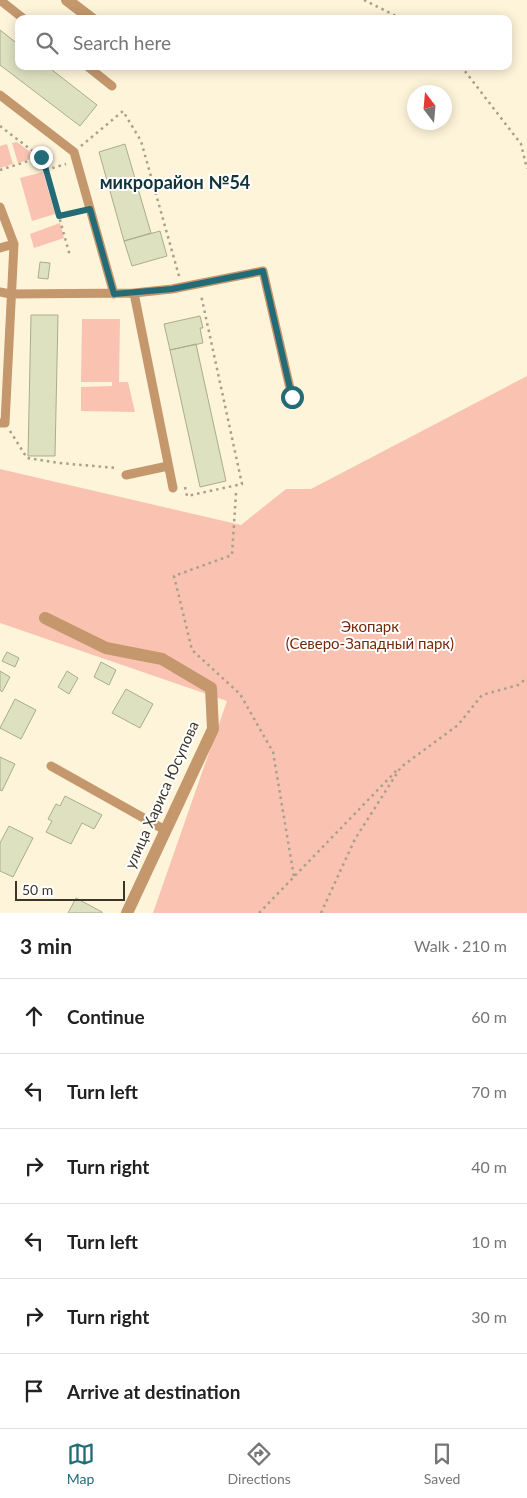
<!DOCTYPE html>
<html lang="en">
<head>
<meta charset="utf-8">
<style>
  :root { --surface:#fff; --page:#f6f6f6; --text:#222; --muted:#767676; --line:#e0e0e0; --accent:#226b77 }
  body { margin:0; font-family:Lato,sans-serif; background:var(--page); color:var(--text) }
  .compass { position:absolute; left:407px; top:85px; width:45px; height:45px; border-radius:50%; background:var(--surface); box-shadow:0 2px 12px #0003; rotate:344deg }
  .scale { position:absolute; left:15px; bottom:12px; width:110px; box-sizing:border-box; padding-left:5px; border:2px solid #3b3629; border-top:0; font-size:14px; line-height:18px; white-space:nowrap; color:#3b3629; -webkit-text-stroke:4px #fff; paint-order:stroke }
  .stop { position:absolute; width:15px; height:15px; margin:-11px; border:4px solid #226b77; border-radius:50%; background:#fff }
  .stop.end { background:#226b77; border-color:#fff; box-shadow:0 1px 5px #0008 }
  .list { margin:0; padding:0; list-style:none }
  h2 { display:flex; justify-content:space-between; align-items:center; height:65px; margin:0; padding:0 20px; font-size:21px }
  h2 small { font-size:16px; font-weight:400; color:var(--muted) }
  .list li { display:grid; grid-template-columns:32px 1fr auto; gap:15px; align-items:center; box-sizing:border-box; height:75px; padding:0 20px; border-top:1px solid var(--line) }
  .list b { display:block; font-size:19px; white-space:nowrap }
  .list em { font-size:16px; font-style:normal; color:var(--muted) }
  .icon { flex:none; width:28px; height:28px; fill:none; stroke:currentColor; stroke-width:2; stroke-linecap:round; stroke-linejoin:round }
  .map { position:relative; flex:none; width:527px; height:913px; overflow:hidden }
  .search { position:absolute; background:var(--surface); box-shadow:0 2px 12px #0003; left:15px; right:15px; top:15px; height:55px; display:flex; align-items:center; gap:12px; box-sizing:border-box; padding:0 18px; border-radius:10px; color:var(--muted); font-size:19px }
  .sheet { height:515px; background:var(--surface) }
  nav { display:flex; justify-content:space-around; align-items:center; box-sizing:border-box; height:70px; border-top:1px solid var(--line); background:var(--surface); font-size:14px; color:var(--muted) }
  nav a { display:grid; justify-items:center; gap:2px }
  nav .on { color:var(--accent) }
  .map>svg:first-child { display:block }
  .green { fill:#fac2b0 }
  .building { fill:#dde1c0; stroke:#a9ad8d }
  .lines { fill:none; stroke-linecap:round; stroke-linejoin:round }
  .path { stroke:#a8a08c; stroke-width:2.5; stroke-dasharray:2.5 4; stroke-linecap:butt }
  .service { stroke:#c4976d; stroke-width:9 }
  .minor { stroke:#c4976d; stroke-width:12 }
  .route { stroke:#226b77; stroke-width:6 }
  .labels { text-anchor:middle; stroke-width:4; stroke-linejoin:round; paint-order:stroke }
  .park-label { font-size:15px; fill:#762909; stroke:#fff }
  .street-label { font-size:15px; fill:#3b3629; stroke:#fff }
  .quarter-label { font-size:18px; font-weight:bold; fill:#123439; stroke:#fff }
</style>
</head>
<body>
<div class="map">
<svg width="527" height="913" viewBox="0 0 527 913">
  <rect width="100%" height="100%" fill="#fef4da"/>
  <!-- green -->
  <path class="green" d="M17,142L37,157L18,163L12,143Z
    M7,144L13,164L0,168V146Z
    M43,172L55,214L32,221L20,178Z
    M60,223L64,238L34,248L30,234Z
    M82,319H120L119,382H128L135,412L81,411V387L112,386V382H81Z
    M527,376V913H153L227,701L0,623V469L241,525L286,489H311Z"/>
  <!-- building -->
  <path class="building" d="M0,30L19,45V66H47L97,105L80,126L0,65Z
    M125,144L151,233L124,241L99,152Z
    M160,231L167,256L132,266L124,241Z
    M40,262L50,263L48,279L38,278Z
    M31,315H58L55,456H28Z
    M200,316L203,328H200L203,343L170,350L164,324Z
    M196,344L226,481L200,487L170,350Z
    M7,652L19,658L15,667L2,661Z
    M101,662L116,670L109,685L94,677Z
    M0,671L10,677L2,692L0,690Z
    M67,671L78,678L69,694L58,687Z
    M126,689L153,704L140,728L112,713Z
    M15,699L36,710L21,739L0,728Z
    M0,757L15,764L2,791L0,790Z
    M65,796L102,815L94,829L82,823L71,844L46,832L52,821L48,819L56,804L60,806Z
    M9,826L33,838L13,877L0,871V843Z
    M76,898L102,912V913H68Z"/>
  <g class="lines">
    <!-- path -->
    <path class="path" d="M364,0L402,19
      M461,66L521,144L527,169
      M0,126L43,159L70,256
      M81,146L123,111L141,141L179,276
      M0,170L41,157
      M46,170L66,164
      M59,216L80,211
      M10,431L27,458L59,463L117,468
      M185,487L187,496L242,484L201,295
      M236,493L232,555L174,576L192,650L240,694L273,752L294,877
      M259,913L397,770
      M321,913L355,839L401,767L458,725L482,695L518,685L527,678"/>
    <!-- service -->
    <path class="service" d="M0,0L24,19
      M87,66L112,86
      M0,95L74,152L114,294
      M0,207L14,244L5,423H0
      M0,248L14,244
      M0,292L10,294L134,293L172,289L263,271L292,397
      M134,293L173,488
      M126,475L168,466
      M51,766L165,830"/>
    <!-- minor -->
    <path class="minor" d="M67,0L92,19
      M45,618L106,648L162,659L211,688L213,729L127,913"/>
  </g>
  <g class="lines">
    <!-- route -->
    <path class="route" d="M41,157L43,159L59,216L90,209L114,294L172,289L263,271L292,397"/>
  </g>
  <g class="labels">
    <!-- park labels -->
    <g class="park-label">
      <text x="370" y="632">Экопарк<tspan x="370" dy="17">(Северо-Западный парк)</tspan></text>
    </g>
    <!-- street labels -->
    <g class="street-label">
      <text transform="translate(162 795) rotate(-66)" y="5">улица Хариса Юсупова</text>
    </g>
    <!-- quarter labels -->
    <g class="quarter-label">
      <text x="175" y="189">микрорайон №54</text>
    </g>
  </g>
</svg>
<svg class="compass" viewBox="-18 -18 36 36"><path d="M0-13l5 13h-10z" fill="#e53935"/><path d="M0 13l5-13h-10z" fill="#767676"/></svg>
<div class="scale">50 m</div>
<div class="stop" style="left:292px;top:397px"></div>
<div class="stop end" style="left:41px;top:157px"></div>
<div class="search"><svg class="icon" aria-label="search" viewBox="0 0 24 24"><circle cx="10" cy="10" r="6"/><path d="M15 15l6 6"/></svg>Search here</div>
</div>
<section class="sheet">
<h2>3 min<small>Walk · 210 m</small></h2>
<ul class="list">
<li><svg class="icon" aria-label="ahead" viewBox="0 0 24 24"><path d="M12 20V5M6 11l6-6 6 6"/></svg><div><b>Continue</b></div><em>60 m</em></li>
<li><svg class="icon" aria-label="left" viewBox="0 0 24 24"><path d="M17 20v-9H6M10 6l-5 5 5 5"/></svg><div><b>Turn left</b></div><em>70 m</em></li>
<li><svg class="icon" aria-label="right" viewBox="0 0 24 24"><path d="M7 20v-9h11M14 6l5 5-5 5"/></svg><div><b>Turn right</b></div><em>40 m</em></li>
<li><svg class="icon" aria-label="left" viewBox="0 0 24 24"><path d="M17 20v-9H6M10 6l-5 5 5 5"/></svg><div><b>Turn left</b></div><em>10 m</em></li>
<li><svg class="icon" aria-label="right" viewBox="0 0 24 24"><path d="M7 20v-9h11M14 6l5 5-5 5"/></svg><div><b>Turn right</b></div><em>30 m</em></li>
<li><svg class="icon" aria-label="arrive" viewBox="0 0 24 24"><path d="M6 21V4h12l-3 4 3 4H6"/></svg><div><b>Arrive at destination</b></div></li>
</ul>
</section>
<nav>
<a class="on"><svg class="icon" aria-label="map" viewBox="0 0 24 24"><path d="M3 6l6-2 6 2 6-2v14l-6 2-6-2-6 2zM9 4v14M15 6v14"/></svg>Map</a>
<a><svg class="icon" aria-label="directions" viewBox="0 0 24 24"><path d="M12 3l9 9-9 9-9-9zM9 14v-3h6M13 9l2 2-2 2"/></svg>Directions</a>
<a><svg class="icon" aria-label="saved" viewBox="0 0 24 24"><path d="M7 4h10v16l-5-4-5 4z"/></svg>Saved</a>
</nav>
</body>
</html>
